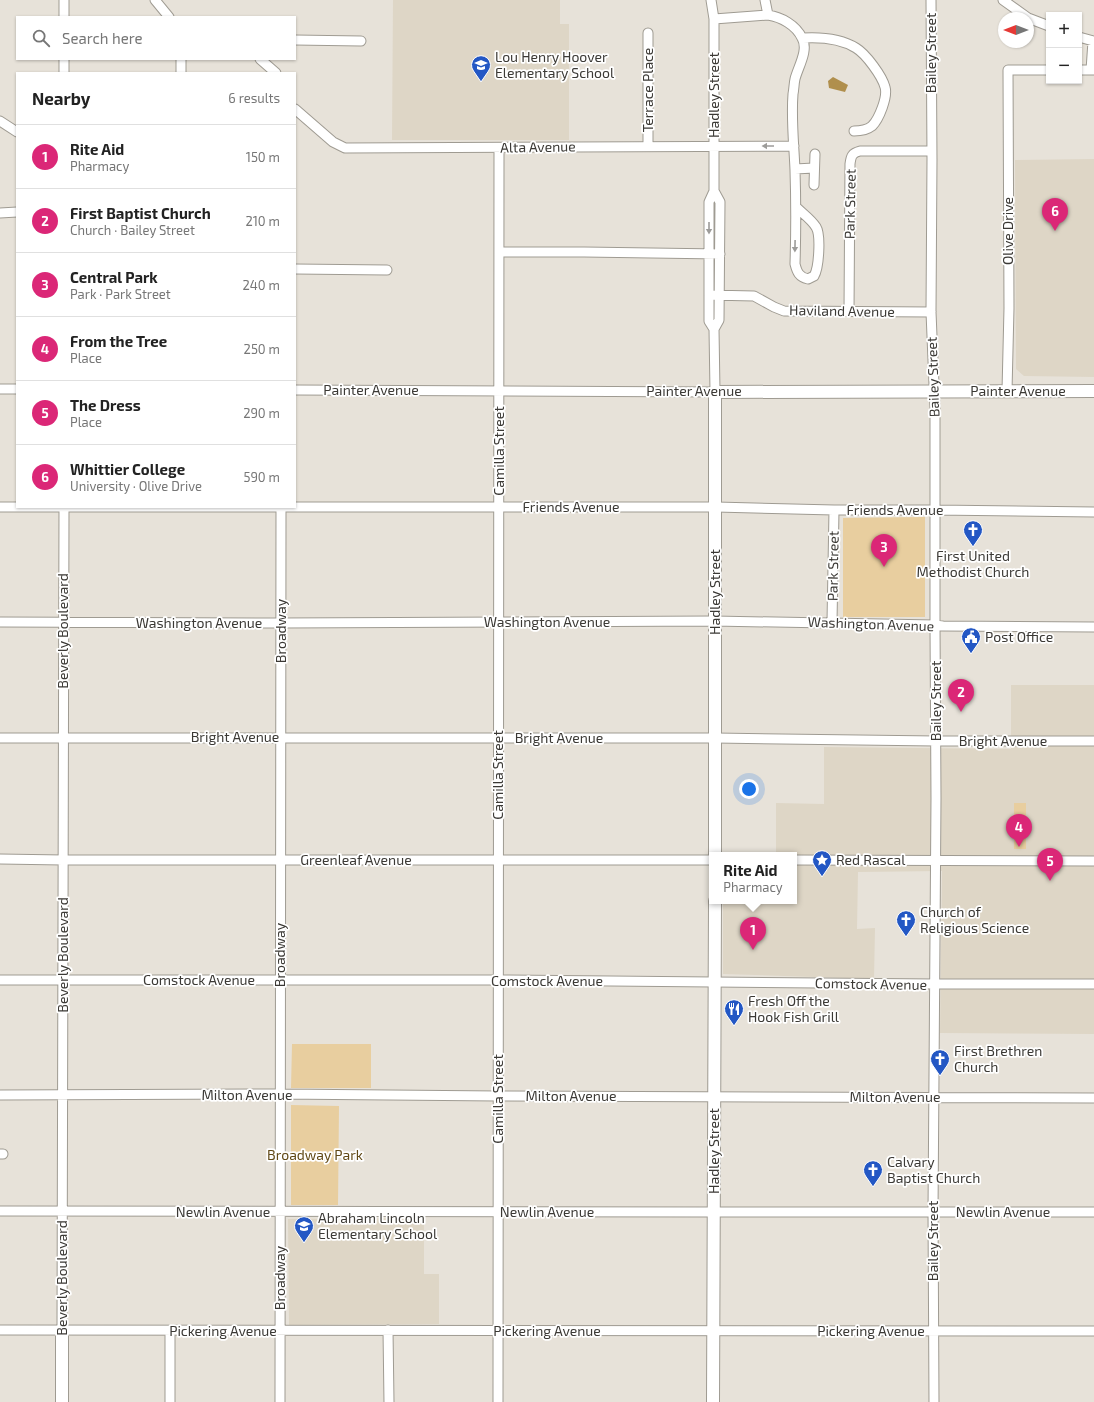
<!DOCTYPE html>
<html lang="en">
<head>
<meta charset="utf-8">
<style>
  :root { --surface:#fff; --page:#f6f6f6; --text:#222; --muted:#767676; --line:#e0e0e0; --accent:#db2777 }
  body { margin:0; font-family:"Exo 2",sans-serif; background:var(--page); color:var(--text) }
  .controls { position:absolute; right:12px; top:12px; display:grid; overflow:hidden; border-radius:0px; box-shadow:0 1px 3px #0004 }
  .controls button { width:36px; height:36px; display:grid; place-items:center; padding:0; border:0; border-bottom:1px solid var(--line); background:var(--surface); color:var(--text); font:20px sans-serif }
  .compass { position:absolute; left:998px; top:12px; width:36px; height:36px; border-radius:50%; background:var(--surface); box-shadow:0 1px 3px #0004; rotate:270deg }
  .you { position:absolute; left:749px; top:789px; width:14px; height:14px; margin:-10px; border:3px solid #fff; border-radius:50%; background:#1a73e8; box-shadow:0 0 0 6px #1a73e833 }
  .badge { display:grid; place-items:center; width:26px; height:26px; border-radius:50%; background:var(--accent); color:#fff; font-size:13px; font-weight:700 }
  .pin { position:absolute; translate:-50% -33px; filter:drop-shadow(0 1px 2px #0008) }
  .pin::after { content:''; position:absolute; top:21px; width:14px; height:12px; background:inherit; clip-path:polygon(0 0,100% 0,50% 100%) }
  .popup { position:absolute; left:709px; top:852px; width:88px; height:52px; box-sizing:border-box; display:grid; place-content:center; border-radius:0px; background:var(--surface); filter:drop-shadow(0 1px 3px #0005); font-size:13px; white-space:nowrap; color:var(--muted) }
  .popup b { font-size:15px; color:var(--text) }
  .popup::after { content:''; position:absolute; left:50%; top:100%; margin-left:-8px; border:8px solid transparent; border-top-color:var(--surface) }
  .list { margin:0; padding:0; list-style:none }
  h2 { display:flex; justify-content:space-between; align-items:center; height:52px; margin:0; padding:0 16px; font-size:17px }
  h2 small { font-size:13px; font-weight:400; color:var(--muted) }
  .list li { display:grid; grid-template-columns:26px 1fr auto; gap:12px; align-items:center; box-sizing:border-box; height:64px; padding:0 16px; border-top:1px solid var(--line) }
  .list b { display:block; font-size:15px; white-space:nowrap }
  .list p { margin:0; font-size:13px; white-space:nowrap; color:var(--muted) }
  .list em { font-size:13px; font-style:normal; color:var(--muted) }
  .icon { flex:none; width:22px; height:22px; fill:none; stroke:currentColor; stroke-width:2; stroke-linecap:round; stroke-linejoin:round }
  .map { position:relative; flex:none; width:1094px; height:1402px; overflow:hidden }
  .search { position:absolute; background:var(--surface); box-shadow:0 1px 3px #0004; left:16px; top:16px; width:280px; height:44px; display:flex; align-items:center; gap:10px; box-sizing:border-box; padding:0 14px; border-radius:0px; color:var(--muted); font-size:15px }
  .panel { position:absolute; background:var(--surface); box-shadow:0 1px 3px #0004; left:16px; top:72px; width:280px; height:436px; border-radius:0px }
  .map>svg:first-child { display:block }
  .built { fill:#ded6c6 }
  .park { fill:#e8ce9f }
  .water { fill:#b08f4d }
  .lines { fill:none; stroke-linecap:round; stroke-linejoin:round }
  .minor-casing { stroke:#9f9b92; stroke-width:11 }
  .major-casing { stroke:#9f9b92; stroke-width:14 }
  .minor { stroke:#fff; stroke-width:9 }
  .major { stroke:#fff; stroke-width:12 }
  .oneway { fill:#9d9c9a }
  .labels { text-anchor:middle; stroke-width:3.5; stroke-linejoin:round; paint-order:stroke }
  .street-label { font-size:14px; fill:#3b3935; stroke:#fff }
  .poi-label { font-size:14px; fill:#3b3935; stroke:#fff; text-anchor:start }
  .park-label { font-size:14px; fill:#614916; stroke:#fff }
</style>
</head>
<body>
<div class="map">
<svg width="1094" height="1402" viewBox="0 0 1094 1402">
  <rect width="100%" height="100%" fill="#e7e2d9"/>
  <!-- built -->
  <path class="built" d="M393,0H560V24H569V140H392Z
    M1094,159V377L1024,376L1016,369L1015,160Z
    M1011,685H1094V1034L940,1033L942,871L858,872L857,929L875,928L874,979L723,974V901H794V855H776V803L824,804V747L1011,749Z
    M424,1218V1274H439V1324L289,1325L288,1219Z"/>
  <!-- park -->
  <path class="park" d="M925,517V617H843V518Z
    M1014,803H1026V849H1014Z
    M292,1044H371V1088H291Z
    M291,1105L339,1106L338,1205H291Z"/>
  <!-- water -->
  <path class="water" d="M833,77L848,85L845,92L829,88L828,81Z"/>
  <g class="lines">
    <defs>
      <path id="minor" d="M155,0L169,17
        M765,0L768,15
        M931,0L932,159L931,312L935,409V625L936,798L933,1212L934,1402
        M1003,0L1028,18
        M64,17V0
        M1028,18L1049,26
        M714,19L768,15C781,17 796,25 802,38C809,50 798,67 795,79C794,83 794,89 793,94C791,119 794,145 795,170C796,201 796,232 795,264C797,272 799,277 808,279L814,276C819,268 821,235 816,227C811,219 802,213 796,207
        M1079,37L1093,41L1091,70
        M803,38C821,37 840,38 856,48C866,54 882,76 885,87C888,97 879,119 872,126C867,130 860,131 854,131
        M295,40L361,41
        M181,59V73
        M260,59L276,73
        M1079,70H1094
        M64,73V59
        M295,109L333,142L345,148L794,146
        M0,121L17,132
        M648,146V33
        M795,169L814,168
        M814,185L815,154
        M0,213L17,212
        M499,252H584L720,254
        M295,269L387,270
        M709,295L754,296L774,307L784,311L931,312
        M849,311L850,164C851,156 852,153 860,151H932
        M714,329L719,320L720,202L714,191
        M0,389H17
        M295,390L715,392L714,329L709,321V202L714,191V19L711,0
        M1007,391L1009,308L1008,70H1049
        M0,507H716L834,510H935L1094,512
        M0,622L281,623L714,621L935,625L943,626L1094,627
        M832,622L834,510
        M0,738H715L936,741H1094
        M0,859L63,860H712
        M794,860L1094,861
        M0,980H498L935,984H1094
        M0,1095L280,1094L498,1096L1094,1098
        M0,1154H3
        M0,1211L714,1212H1094
        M0,1330L1094,1331
        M388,1330L389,1402
        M62,1331L64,507
        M170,1402V1331
        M280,1402L281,507
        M498,1402L499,148"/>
      <path id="major" d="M715,855V392L1094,391
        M62,1402V1331
        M713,1402L715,901"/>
    </defs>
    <!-- minor casing -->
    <use href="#minor" class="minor-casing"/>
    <!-- major casing -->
    <use href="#major" class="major-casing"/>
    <!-- minor -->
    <use href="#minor" class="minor"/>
    <!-- major -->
    <use href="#major" class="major"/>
  </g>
  <!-- one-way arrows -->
  <defs><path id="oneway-solid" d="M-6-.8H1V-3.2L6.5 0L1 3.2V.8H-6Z"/></defs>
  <g class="oneway">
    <use href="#oneway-solid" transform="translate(768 146) rotate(-180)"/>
    <use href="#oneway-solid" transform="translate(709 228) rotate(90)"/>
    <use href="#oneway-solid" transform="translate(795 246) rotate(91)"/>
  </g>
  <!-- icons -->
  <defs>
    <symbol id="school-pin" viewBox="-11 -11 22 30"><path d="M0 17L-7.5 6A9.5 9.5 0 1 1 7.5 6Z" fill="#2357c4" stroke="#fff"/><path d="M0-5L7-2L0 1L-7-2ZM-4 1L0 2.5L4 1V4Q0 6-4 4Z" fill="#fff"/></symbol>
    <symbol id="church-pin" viewBox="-11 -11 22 30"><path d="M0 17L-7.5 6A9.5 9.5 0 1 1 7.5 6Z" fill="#2357c4" stroke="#fff"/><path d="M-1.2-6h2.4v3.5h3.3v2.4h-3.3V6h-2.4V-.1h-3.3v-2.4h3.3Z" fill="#fff"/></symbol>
    <symbol id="civic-pin" viewBox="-11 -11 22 30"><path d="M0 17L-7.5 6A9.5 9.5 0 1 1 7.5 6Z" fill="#2357c4" stroke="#fff"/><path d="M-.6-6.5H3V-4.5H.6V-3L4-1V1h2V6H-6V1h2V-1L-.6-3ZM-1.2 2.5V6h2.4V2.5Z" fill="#fff"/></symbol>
    <symbol id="sight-pin" viewBox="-11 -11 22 30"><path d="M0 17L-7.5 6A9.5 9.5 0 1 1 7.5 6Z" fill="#2357c4" stroke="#fff"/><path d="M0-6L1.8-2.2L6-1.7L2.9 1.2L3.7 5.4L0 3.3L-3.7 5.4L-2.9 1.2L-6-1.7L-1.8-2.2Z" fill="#fff"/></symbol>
    <symbol id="restaurant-pin" viewBox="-11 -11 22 30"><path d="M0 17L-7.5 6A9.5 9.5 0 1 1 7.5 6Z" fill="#2357c4" stroke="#fff"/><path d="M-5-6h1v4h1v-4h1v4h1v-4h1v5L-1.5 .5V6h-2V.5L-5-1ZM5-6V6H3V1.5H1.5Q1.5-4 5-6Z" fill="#fff"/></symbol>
  </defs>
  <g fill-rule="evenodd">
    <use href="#school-pin" x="470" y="54" width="22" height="30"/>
    <use href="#church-pin" x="962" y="519" width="22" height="30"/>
    <use href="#civic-pin" x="960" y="626" width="22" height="30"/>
    <use href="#sight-pin" x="811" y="849" width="22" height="30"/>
    <use href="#church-pin" x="895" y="909" width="22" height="30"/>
    <use href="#restaurant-pin" x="723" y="998" width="22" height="30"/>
    <use href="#church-pin" x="929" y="1048" width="22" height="30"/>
    <use href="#church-pin" x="862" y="1159" width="22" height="30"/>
    <use href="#school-pin" x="293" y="1215" width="22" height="30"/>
  </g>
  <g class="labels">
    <!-- street labels -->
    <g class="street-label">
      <text transform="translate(931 53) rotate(-90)" y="5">Bailey Street</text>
      <text transform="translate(648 90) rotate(-90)" y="5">Terrace Place</text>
      <text transform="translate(714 95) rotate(-90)" y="5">Hadley Street</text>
      <text transform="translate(538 147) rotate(-1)" y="5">Alta Avenue</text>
      <text transform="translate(850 204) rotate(-89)" y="5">Park Street</text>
      <text transform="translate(1008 231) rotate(-90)" y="5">Olive Drive</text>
      <text transform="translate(842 311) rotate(1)" y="5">Haviland Avenue</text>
      <text transform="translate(933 377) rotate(-92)" y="5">Bailey Street</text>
      <text x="371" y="395">Painter Avenue</text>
      <text x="694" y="396">Painter Avenue</text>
      <text x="1018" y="396">Painter Avenue</text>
      <text transform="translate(499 451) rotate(-90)" y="5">Camilla Street</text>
      <text x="571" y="512">Friends Avenue</text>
      <text x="895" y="515">Friends Avenue</text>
      <text transform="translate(833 566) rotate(-89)" y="5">Park Street</text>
      <text transform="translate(715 592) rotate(-90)" y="5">Hadley Street</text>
      <text x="547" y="627">Washington Avenue</text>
      <text x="199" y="628">Washington Avenue</text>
      <text transform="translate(871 624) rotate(2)" y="5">Washington Avenue</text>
      <text transform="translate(63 631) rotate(-90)" y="5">Beverly Boulevard</text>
      <text transform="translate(281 631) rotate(-90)" y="5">Broadway</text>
      <text transform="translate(936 701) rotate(-90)" y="5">Bailey Street</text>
      <text x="235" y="742">Bright Avenue</text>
      <text x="559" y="743">Bright Avenue</text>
      <text x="1003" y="746">Bright Avenue</text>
      <text transform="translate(498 775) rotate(-90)" y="5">Camilla Street</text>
      <text x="356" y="865">Greenleaf Avenue</text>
      <text transform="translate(63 955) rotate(-90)" y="5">Beverly Boulevard</text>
      <text transform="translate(280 955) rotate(-90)" y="5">Broadway</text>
      <text x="199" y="985">Comstock Avenue</text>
      <text x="547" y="986">Comstock Avenue</text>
      <text transform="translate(871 984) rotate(1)" y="5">Comstock Avenue</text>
      <text x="247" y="1100">Milton Avenue</text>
      <text x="571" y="1101">Milton Avenue</text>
      <text x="895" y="1102">Milton Avenue</text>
      <text transform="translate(498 1099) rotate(-90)" y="5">Camilla Street</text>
      <text transform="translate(714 1151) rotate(-90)" y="5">Hadley Street</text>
      <text x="223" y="1217">Newlin Avenue</text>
      <text x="547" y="1217">Newlin Avenue</text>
      <text x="1003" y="1217">Newlin Avenue</text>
      <text transform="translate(933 1241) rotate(-90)" y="5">Bailey Street</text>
      <text transform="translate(62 1278) rotate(-90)" y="5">Beverly Boulevard</text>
      <text transform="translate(280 1278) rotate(-90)" y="5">Broadway</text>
      <text x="223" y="1336">Pickering Avenue</text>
      <text x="547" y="1336">Pickering Avenue</text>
      <text x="871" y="1336">Pickering Avenue</text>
    </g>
    <!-- poi labels -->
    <g class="poi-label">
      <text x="495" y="62">Lou Henry Hoover<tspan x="495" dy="16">Elementary School</tspan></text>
      <text x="973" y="561" text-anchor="middle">First United<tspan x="973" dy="16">Methodist Church</tspan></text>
      <text x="985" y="642">Post Office</text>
      <text x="836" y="865">Red Rascal</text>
      <text x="920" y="917">Church of<tspan x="920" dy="16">Religious Science</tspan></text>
      <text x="748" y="1006">Fresh Off the<tspan x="748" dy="16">Hook Fish Grill</tspan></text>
      <text x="954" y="1056">First Brethren<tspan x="954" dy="16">Church</tspan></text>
      <text x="887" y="1167">Calvary<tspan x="887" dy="16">Baptist Church</tspan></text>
      <text x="318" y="1223">Abraham Lincoln<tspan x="318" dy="16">Elementary School</tspan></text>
    </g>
    <!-- park labels -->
    <g class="park-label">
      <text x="315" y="1160">Broadway Park</text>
    </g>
  </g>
</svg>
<div class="controls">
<button>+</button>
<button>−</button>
</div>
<svg class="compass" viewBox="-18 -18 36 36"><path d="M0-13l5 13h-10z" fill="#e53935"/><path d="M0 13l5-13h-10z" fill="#767676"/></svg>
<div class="you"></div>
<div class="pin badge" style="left:753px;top:950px">1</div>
<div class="popup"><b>Rite Aid</b>Pharmacy</div>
<div class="pin badge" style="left:961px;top:712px">2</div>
<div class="pin badge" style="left:884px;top:567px">3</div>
<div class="pin badge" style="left:1019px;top:847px">4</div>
<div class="pin badge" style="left:1050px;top:881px">5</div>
<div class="pin badge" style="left:1055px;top:231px">6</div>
<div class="search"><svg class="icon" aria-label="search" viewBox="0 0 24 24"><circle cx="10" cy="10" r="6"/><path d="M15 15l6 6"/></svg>Search here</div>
<section class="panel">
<h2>Nearby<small>6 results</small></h2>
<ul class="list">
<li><span class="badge">1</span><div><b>Rite Aid</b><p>Pharmacy</p></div><em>150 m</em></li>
<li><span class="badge">2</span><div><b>First Baptist Church</b><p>Church · Bailey Street</p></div><em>210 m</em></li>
<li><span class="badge">3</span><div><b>Central Park</b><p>Park · Park Street</p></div><em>240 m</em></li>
<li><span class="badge">4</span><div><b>From the Tree</b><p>Place</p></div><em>250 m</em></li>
<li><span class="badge">5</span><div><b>The Dress</b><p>Place</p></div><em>290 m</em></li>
<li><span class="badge">6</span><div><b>Whittier College</b><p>University · Olive Drive</p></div><em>590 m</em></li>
</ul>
</section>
</div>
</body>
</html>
